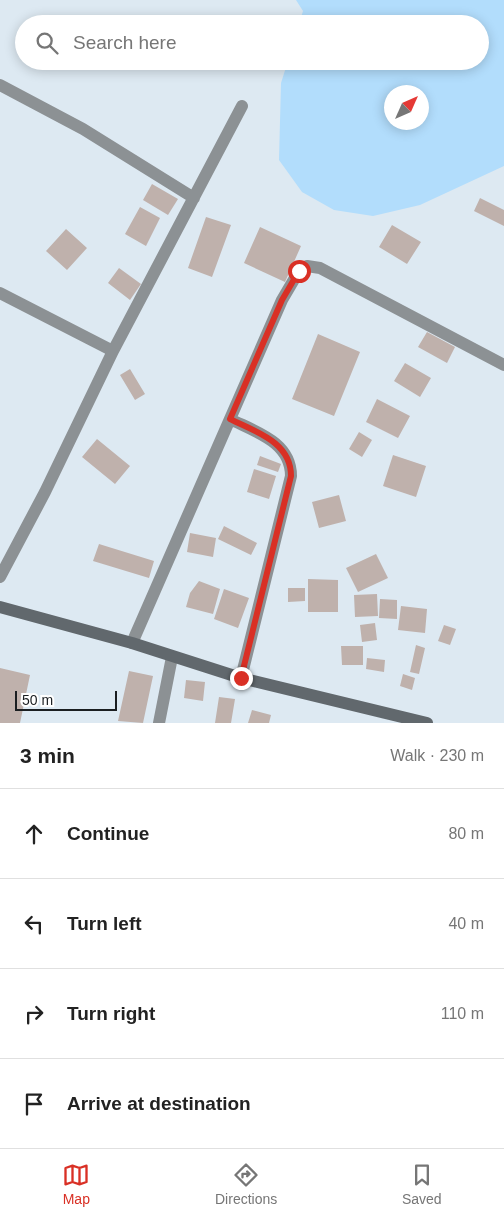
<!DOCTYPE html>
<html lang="en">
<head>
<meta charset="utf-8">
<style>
  :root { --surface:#fff; --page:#f2f2f2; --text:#222; --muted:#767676; --line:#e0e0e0; --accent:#d93025 }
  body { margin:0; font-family:Arial,sans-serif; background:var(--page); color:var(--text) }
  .compass { position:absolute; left:384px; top:85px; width:45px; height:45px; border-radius:50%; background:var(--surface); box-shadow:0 2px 12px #0003; rotate:45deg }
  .scale { position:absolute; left:15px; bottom:12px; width:102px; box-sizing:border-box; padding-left:5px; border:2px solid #1a1e21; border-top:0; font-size:14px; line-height:18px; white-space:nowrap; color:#1a1e21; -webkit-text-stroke:4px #fff; paint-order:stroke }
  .stop { position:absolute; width:15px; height:15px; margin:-11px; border:4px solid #d93025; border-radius:50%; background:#fff }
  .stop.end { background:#d93025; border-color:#fff; box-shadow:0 1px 5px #0008 }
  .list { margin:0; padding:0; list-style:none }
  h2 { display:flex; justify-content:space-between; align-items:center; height:65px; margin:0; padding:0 20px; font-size:21px }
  h2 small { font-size:16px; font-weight:400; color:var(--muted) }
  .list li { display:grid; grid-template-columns:32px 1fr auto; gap:15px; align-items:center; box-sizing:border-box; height:90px; padding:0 20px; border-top:1px solid var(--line) }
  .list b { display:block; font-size:19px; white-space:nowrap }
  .list em { font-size:16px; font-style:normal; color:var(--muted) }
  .icon { flex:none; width:28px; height:28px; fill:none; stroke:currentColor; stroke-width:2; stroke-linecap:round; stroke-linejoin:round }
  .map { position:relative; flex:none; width:504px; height:723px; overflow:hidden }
  .search { position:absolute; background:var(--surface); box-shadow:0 2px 12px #0003; left:15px; right:15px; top:15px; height:55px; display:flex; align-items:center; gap:12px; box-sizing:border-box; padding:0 18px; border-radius:28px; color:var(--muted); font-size:19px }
  .sheet { height:425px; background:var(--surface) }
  nav { display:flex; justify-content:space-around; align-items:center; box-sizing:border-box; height:70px; border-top:1px solid var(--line); background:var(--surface); font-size:14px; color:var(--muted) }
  nav a { display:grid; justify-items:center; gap:2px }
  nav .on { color:var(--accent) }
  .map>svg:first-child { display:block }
  .green { fill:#b2ddfc; fill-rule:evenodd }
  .building { fill:#bfb1ac }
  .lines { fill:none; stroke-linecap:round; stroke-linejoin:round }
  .street { stroke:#8c9194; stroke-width:12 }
  .secondary { stroke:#61686d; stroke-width:12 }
  .route { stroke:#d93025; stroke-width:6 }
</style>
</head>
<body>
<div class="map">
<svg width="504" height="723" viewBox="0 0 504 723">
  <rect width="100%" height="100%" fill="#dde9f2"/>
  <!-- green -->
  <path class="green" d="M296,0H504V166L420,205L373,216L334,210L302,192L279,160L281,83L288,61H480V24H299L303,11ZM392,92H422V122H392Z"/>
  <!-- building -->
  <path class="building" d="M152,184L178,199L168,215L143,200Z
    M480,198L504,210V226L474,211Z
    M140,207L160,218L146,246L125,234Z
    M206,217L231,225L212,277L188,268Z
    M392,225L421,242L407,264L379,247Z
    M260,227L301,246L285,282L244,263Z
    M66,229L87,248L67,270L46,251Z
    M119,268L141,284L130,300L108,283Z
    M427,332L455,347L447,363L418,347Z
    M318,334L360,352L334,416L292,399Z
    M405,363L431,378L420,397L394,381Z
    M130,369L145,394L135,400L120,375Z
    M377,399L410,416L398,438L366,422Z
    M359,432L372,440L362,457L349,449Z
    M97,439L130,466L115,484L82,457Z
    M393,455L426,466L416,497L383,486Z
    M260,456L281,464L278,472L257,465Z
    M254,469L276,476L269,499L247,492Z
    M339,495L346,521L319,528L312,502Z
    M224,526L257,543L251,555L218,539Z
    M190,533L216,538L213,557L187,552Z
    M99,544L154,561L149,578L93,561Z
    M376,554L388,578L358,592L346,568Z
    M308,579L338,580V612H308Z
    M199,581L220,589L213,614L186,607L190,593Z
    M288,588H305V601L288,602Z
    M224,589L249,598L238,628L214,619Z
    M377,594L378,616L355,617L354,595Z
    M380,599L397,600V619L379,618Z
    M401,606L427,609L425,633L398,630Z
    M375,623L377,640L362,642L360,625Z
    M444,625L456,629L450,645L438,641Z
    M416,645L425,648L419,674L410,672Z
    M341,646H363V665H342Z
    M367,658L385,660L384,672L366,669Z
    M0,668L30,675L20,723H0Z
    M129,671L153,676L143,723L118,721Z
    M403,674L415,678L412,690L400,686Z
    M186,680L205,682L203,701L184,698Z
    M219,697L235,699L231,723H215Z
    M252,710L271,715L269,723H248Z"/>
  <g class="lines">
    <!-- street -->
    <path class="street" d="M0,85L83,129L194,198
      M0,293L113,351
      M230,419C256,432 291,442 291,476L241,678
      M0,577L45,492L113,351L242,106
      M132,643L282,300L299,271L307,266L320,268L504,365
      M159,723L172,657"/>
    <!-- secondary -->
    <path class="secondary" d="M0,607L132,643L241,678L427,723"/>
  </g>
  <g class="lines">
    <!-- route -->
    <path class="route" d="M241,678L291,476C291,442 256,432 230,419L282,300L299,271"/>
  </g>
</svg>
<svg class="compass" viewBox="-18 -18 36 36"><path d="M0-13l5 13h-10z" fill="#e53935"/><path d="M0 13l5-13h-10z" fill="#767676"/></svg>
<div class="scale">50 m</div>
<div class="stop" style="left:299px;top:271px"></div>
<div class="stop end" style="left:241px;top:678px"></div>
<div class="search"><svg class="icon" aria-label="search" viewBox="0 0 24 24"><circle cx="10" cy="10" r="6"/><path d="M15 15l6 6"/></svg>Search here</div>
</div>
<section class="sheet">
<h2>3 min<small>Walk · 230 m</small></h2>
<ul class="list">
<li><svg class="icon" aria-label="ahead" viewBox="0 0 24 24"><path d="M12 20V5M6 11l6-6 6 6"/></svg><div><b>Continue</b></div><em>80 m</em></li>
<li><svg class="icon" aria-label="left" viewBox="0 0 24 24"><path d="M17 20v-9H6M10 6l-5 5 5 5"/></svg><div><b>Turn left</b></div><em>40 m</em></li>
<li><svg class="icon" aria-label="right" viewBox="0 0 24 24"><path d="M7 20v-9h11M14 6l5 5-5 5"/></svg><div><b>Turn right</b></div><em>110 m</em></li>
<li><svg class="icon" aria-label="arrive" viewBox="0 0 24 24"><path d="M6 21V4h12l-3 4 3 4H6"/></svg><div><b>Arrive at destination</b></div></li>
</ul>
</section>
<nav>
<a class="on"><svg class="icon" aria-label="map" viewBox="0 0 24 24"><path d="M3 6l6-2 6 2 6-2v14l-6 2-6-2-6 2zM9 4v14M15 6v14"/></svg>Map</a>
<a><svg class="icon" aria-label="directions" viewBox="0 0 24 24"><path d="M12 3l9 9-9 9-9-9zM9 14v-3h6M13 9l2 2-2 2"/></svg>Directions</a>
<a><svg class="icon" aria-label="saved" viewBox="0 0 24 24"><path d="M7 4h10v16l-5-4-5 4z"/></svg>Saved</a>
</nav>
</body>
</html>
